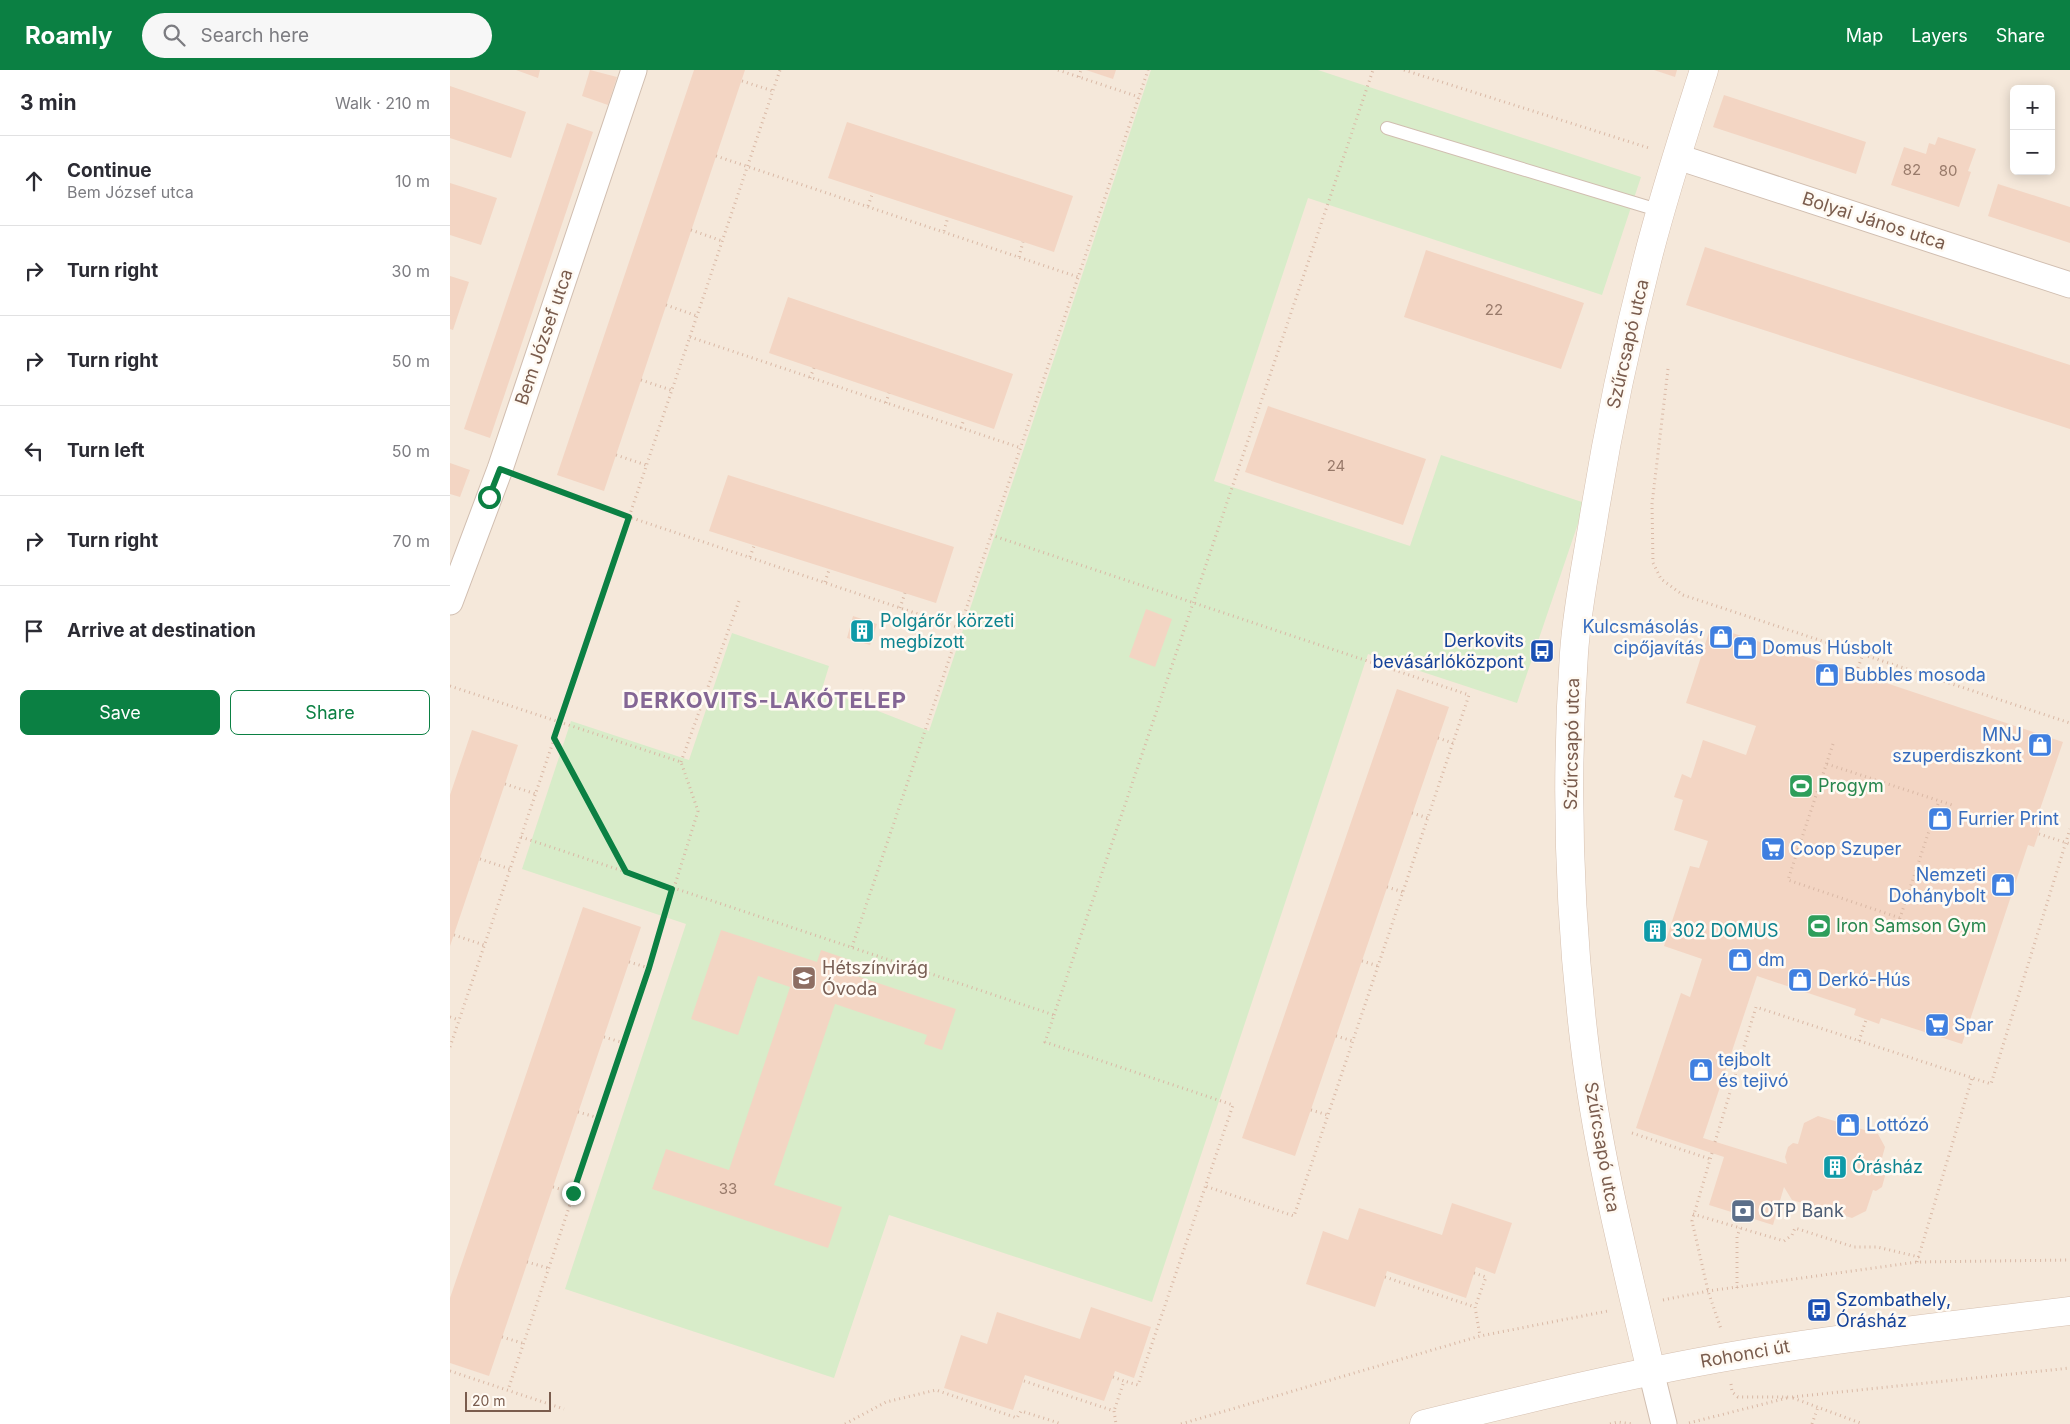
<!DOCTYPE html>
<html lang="en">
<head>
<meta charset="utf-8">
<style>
  :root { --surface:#fff; --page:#f7f7f7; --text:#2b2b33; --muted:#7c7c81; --line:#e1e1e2; --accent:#0b8043 }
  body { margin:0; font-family:Inter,sans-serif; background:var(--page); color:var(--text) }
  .controls { position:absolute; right:15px; top:15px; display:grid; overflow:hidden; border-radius:8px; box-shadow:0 2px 12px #0003 }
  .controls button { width:45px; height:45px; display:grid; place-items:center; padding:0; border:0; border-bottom:1px solid var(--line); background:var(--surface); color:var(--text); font:25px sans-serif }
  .scale { position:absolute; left:15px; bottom:12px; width:86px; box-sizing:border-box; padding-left:5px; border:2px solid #7a5c4d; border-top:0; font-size:14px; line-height:18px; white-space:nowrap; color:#7a5c4d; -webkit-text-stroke:4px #fffaf3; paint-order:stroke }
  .stop { position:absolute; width:15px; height:15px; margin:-11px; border:4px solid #0b8043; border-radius:50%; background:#fff }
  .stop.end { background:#0b8043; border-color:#fff; box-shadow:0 1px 5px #0008 }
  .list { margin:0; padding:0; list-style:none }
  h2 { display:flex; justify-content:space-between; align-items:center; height:65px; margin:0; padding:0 20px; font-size:21px }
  h2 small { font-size:16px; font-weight:400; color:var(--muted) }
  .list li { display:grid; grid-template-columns:32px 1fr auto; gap:15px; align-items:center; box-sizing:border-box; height:90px; padding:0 20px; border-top:1px solid var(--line) }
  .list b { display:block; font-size:19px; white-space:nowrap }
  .list p { margin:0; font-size:16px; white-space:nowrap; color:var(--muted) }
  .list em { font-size:16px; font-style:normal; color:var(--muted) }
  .actions { display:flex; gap:10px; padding:15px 20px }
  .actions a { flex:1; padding:11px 0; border:1px solid var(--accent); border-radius:8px; text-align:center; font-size:18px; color:var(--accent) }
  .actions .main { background:var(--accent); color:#fff }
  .icon { flex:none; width:28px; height:28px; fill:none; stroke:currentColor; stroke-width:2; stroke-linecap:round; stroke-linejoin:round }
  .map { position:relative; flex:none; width:1620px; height:1354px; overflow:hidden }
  header { display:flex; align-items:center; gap:30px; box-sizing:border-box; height:70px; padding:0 25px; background:var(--accent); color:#fff }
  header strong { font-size:24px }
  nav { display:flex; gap:28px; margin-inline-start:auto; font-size:18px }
  .search { width:350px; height:45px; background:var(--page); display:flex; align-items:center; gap:12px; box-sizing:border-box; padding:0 18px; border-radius:28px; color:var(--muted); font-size:19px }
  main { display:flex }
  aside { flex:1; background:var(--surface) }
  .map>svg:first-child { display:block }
  .residential { fill:#f5e8da; fill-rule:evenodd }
  .green { fill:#d8ecc9 }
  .building { fill:#f3d5c3 }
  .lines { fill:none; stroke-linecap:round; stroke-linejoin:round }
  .lane-casing { stroke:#d1beb0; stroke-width:14 }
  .street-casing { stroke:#d1beb0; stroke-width:27 }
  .secondary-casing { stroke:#d6c0b0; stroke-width:29 }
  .path { stroke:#d9b8a5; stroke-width:3; stroke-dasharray:1 4; stroke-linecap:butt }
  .lane { stroke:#fff; stroke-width:12 }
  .street { stroke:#fff; stroke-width:25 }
  .secondary { stroke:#fff; stroke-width:28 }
  .route { stroke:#0b8043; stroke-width:6 }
  .labels { text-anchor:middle; stroke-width:5; stroke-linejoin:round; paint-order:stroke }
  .number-label { font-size:15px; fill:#987a6a }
  .street-label { font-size:18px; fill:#7a5c4d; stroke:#fffaf3 }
  .culture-label { font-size:18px; fill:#0d838f; stroke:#fffaf3; text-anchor:start }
  .shop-label { font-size:18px; fill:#366cbe; stroke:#fffaf3; text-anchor:start }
  .transit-label { font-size:18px; fill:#164399; stroke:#fffaf3; text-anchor:end }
  .leisure-label { font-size:18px; fill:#27864d; stroke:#fffaf3; text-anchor:start }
  .education-label { font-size:18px; fill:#785e54; stroke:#fffaf3; text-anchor:start }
  .service-label { font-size:18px; fill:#4e5e75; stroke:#fffaf3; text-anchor:start }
  .district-label { font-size:22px; font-weight:bold; letter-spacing:1px; fill:#846695; stroke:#fffaf3 }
</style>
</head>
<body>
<header>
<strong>Roamly</strong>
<div class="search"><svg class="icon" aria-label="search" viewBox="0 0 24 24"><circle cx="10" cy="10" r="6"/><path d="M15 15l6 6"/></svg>Search here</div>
<nav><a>Map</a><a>Layers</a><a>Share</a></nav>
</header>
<main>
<aside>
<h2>3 min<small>Walk · 210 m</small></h2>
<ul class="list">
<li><svg class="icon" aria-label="ahead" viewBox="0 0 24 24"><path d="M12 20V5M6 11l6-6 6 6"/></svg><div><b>Continue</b><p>Bem József utca</p></div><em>10 m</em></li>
<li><svg class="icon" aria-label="right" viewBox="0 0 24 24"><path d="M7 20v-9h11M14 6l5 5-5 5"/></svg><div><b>Turn right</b></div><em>30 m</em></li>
<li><svg class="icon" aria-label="right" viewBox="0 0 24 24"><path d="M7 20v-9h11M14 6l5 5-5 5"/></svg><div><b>Turn right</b></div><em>50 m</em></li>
<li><svg class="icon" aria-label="left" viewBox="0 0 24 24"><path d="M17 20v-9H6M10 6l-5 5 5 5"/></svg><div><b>Turn left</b></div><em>50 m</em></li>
<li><svg class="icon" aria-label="right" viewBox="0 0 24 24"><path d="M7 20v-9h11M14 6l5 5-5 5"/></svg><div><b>Turn right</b></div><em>70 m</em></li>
<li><svg class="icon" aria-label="arrive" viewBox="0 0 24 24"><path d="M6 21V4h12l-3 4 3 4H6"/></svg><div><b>Arrive at destination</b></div></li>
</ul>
<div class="actions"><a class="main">Save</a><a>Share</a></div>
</aside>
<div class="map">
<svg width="1620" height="1354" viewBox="0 0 1620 1354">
  <rect width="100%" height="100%" fill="#fdf6ec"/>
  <!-- residential -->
  <path class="residential" d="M0,0H1620V1354H0ZM1564,19H1601V101H1564Z"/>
  <!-- green -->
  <path class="green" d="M701,0H868L1191,107L1152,225L858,128L764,411L960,476L991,385L1135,433L1067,633L918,584L702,1232L439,1145L384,1308L115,1219L236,854L72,799L121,651L239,690L282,563L379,596L372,619L479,661Z"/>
  <!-- building -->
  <path class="building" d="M66,0H90L88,8Z
    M140,0L167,7L158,35L132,26Z
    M244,0H295L154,421L107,405Z
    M636,0H666L663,9Z
    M1204,0H1227L1225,7Z
    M0,16L76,42L61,88L0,68Z
    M1274,25L1416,72L1406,104L1263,57Z
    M397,52L623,126L604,182L378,108Z
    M117,53L143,62L40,368L14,359Z
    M1488,67L1526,79L1518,101L1521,102L1509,137L1441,115L1454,77L1476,84L1479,73L1485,75Z
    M0,113L47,128L31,175L0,165Z
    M1548,114L1620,137V173L1538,146Z
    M1255,177L1620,295V359L1236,235Z
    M976,180L1134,233L1111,299L954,247Z
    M0,206L19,212L3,260L0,259Z
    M338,227L563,304L544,359L319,283Z
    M818,336L976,389L953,455L795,402Z
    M0,393L20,400L10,427L0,424Z
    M278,405L504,477L486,533L259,461Z
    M696,539L722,549L705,597L679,587Z
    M403,546L427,554L420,575L397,568Z
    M1261,556L1396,600L1397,594L1420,602L1418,607L1613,672L1587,748L1593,750L1584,777L1578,775L1512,974L1431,948L1429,954L1404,945L1406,939L1307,906L1253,1068L1337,1094L1335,1087L1338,1077L1343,1073L1348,1074L1354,1053L1368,1046L1388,1052L1389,1048L1395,1045L1405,1048L1409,1054L1408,1058L1428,1064L1435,1077L1429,1099L1433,1100L1435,1106L1432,1117L1426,1121L1423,1120L1416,1141L1402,1148L1382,1142L1381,1146L1375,1149L1365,1146L1361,1140L1362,1136L1342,1130L1334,1117L1323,1155L1259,1135L1274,1087L1186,1058L1231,923L1240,927L1252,889L1214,876L1240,796L1249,798L1258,771L1224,760L1233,730L1224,727L1232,704L1241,708L1253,670L1296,685L1306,656L1236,633Z
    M947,619L999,637L845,1086L792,1068Z
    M22,660L68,675L0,876V725Z
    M133,837L191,857L39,1306L0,1293V1228Z
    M1203,853L1212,855L1207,870L1199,868Z
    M271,860L367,892L371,880L400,890L395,902L506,939L492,980L474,974L477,965L385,934L324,1115L392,1137L378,1178L202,1119L216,1079L279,1100L340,917L308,906L288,965L241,949Z
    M1002,1133L1062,1153L1045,1204L1026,1197L1016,1228L937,1201L925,1237L856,1214L873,1161L898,1170L909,1138L992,1165Z
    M641,1237L701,1257L684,1308L665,1301L654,1331L575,1305L563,1340L494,1318L511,1265L537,1274L547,1242L630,1269Z"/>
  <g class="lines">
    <defs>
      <path id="lane" d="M937,58L1211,141"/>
      <path id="street" d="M1228,87L1620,215
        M0,532L50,399L184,0
        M1201,1301L1214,1354"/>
      <path id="secondary" d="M1201,1301C1175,1191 1147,1081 1134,969C1119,841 1115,711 1124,583C1127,539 1136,495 1143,452C1157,364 1175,277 1197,191C1213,127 1234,63 1254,0
        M974,1354C1076,1329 1178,1304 1282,1286C1394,1267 1507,1255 1620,1241"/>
    </defs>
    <!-- lane casing -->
    <use href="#lane" class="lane-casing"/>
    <!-- street casing -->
    <use href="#street" class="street-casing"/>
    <!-- secondary casing -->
    <use href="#secondary" class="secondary-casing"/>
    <!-- path -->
    <path class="path" d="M608,0L689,27
      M954,0L1199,78
      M629,7L631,0
      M292,11L323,21
      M266,86L628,207
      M418,136L423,122
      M241,160L272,171
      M494,161L498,147
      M569,187L573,172
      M216,235L247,246
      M240,267L571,378
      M1218,299L1202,434L1203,493L1211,509L1233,525L1620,653
      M360,308L364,298
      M191,310L221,320
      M436,333L439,323
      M511,358L514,349
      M166,385L196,395
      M74,408L179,447L510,558
      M541,465L1019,625L844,1146L755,1116
      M300,487L304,476
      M375,512L379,500
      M450,538L455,523
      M1408,598L1413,584
      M0,616L231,692L248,741L199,898L58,1320
      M105,668L175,802
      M988,668L1003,673
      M1383,674L1338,810L1450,848
      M231,692L289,531
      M1377,694L1502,735
      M55,714L86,724
      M962,743L978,748
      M1589,764L1620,774
      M71,767L604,945L595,972L783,1035L688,1315L674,1311
      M30,789L60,799
      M937,817L953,822
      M1445,863L1489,731
      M4,865L34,875
      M402,877L698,0
      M912,891L928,896
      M179,892L199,898
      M604,945L923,0
      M0,947L9,950
      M886,966L903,971
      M154,967L174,973
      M1409,971L1416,950
      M0,977L330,0
      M861,1040L878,1045
      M128,1042L149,1048
      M1182,1063L1260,1089
      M1265,1072L1306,937L1541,1014L1620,759
      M1262,1083L1242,1151L1258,1221L1271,1259
      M103,1117L123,1123
      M1243,1144L1334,1171L1342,1165L1345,1158L1404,1177H1427L1469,1187
      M77,1192L98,1198
      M1467,1192L1522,1008
      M1024,1203L1036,1207L1025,1237
      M935,1207L1025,1237L1030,1266
      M1287,1218V1167L1290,1158
      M1213,1230L1258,1221L1467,1192L1620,1190
      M52,1267L72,1273
      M0,1301L114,1339
      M663,1307L674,1311L664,1341
      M574,1311L664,1341L666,1354
      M1281,1314L1282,1322L1288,1327H1342L1620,1298
      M1343,1328L1413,1354
      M1239,1353L1337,1328
      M395,1354L436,1332L486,1320L567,1348L571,1341L612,1354
      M731,1354L1030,1266L1158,1241
      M1160,1354L1168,1352L1183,1354
      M1362,1354L1368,1337"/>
    <!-- lane -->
    <use href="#lane" class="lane"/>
    <!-- street -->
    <use href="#street" class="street"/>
    <!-- secondary -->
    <use href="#secondary" class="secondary"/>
  </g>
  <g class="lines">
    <!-- route -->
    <path class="route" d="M39,427L50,399L179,447L104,668L176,802L222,819L199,898L123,1123"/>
  </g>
  <!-- icons -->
  <defs>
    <symbol id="building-square" viewBox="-11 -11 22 22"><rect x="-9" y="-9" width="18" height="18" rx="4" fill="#0f9aa8" stroke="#fffaf3"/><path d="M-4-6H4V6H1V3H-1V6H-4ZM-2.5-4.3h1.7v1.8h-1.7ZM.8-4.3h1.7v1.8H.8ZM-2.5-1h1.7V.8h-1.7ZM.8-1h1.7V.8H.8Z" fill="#fff"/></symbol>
    <symbol id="shop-square" viewBox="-11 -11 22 22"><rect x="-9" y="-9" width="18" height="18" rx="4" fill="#3f7fe0" stroke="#fffaf3"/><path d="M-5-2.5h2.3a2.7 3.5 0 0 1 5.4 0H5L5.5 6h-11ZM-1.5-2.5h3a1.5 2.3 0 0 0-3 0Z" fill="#fff"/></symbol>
    <symbol id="bus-square" viewBox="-11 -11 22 22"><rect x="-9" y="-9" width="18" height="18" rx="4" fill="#1a4fb4" stroke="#fffaf3"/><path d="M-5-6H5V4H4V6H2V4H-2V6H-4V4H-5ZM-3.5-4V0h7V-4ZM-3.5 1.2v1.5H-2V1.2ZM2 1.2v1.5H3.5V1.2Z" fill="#fff"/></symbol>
    <symbol id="stadium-square" viewBox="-11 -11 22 22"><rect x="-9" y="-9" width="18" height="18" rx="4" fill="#2e9e5b" stroke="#fffaf3"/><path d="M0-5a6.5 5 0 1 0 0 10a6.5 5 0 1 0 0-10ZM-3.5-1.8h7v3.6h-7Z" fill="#fff"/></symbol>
    <symbol id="supermarket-square" viewBox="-11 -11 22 22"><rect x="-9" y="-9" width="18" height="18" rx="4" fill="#3f7fe0" stroke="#fffaf3"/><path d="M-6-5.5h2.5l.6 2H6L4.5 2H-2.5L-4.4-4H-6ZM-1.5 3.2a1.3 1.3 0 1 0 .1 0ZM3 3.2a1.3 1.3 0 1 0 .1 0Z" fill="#fff"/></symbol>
    <symbol id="school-square" viewBox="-11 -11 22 22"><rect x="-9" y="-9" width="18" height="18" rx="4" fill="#8d6e63" stroke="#fffaf3"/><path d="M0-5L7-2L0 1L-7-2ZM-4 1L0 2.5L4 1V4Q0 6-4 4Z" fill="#fff"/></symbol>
    <symbol id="bank-square" viewBox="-11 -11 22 22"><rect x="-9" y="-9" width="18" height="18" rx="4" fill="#5c6f8a" stroke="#fffaf3"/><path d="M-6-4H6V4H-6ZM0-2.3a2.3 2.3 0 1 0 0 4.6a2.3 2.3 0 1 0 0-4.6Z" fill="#fff"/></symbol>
  </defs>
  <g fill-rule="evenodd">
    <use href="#building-square" x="398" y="547" width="28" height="28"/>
    <use href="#shop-square" x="1257" y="553" width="28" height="28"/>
    <use href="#shop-square" x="1281" y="564" width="28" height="28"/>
    <use href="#bus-square" x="1078" y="567" width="28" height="28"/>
    <use href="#shop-square" x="1363" y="591" width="28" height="28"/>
    <use href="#shop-square" x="1576" y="661" width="28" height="28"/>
    <use href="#stadium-square" x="1337" y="702" width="28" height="28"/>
    <use href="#shop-square" x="1476" y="735" width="28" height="28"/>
    <use href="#supermarket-square" x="1309" y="765" width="28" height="28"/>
    <use href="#shop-square" x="1539" y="801" width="28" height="28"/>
    <use href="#stadium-square" x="1355" y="842" width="28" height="28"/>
    <use href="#building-square" x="1191" y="847" width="28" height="28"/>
    <use href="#shop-square" x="1276" y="876" width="28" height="28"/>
    <use href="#school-square" x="340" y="894" width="28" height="28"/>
    <use href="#shop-square" x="1336" y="896" width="28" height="28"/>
    <use href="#supermarket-square" x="1473" y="941" width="28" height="28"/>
    <use href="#shop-square" x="1237" y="986" width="28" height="28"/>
    <use href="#shop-square" x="1384" y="1041" width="28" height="28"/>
    <use href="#building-square" x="1371" y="1083" width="28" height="28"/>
    <use href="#bank-square" x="1279" y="1127" width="28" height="28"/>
    <use href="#bus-square" x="1355" y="1226" width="28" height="28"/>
  </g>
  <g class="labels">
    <!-- number labels -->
    <g class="number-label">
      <text x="1462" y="105">82</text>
      <text x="1498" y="106">80</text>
      <text x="1044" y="245">22</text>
      <text x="886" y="401">24</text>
      <text x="278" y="1124">33</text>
    </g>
    <!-- street labels -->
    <g class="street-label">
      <text transform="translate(1424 151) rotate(18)" y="6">Bolyai János utca</text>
      <text transform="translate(94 267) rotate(-71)" y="6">Bem József utca</text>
      <text transform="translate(1178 274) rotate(-77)" y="6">Szűrcsapó utca</text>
      <text transform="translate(1122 674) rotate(-89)" y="6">Szűrcsapó utca</text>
      <text transform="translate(1152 1077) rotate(80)" y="6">Szűrcsapó utca</text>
      <text transform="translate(1295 1284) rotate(-10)" y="6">Rohonci út</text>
    </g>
    <!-- culture labels -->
    <g class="culture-label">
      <text x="430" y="557">Polgárőr körzeti<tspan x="430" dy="21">megbízott</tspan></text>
      <text x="1222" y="867">302 DOMUS</text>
      <text x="1402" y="1103">Órásház</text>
    </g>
    <!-- shop labels -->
    <g class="shop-label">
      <text x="1254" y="563" text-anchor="end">Kulcsmásolás,<tspan x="1254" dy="21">cipőjavítás</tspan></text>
      <text x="1312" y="584">Domus Húsbolt</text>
      <text x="1394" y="611">Bubbles mosoda</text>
      <text x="1572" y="671" text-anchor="end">MNJ<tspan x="1572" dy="21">szuperdiszkont</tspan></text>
      <text x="1508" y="755">Furrier Print</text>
      <text x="1340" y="785">Coop Szuper</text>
      <text x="1536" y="811" text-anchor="end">Nemzeti<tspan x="1536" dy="21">Dohánybolt</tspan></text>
      <text x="1308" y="896">dm</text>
      <text x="1368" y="916">Derkó-Hús</text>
      <text x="1504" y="961">Spar</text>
      <text x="1268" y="996">tejbolt<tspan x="1268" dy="21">és tejivó</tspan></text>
      <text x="1416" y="1061">Lottózó</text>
    </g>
    <!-- transit labels -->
    <g class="transit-label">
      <text x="1074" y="577">Derkovits<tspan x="1074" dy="21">bevásárlóközpont</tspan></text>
      <text x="1386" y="1236" text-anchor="start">Szombathely,<tspan x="1386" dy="21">Órásház</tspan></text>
    </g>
    <!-- leisure labels -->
    <g class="leisure-label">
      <text x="1368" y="722">Progym</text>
      <text x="1386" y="862">Iron Samson Gym</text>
    </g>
    <!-- education labels -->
    <g class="education-label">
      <text x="372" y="904">Hétszínvirág<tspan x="372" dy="21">Óvoda</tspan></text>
    </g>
    <!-- service labels -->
    <g class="service-label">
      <text x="1310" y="1147">OTP Bank</text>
    </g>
    <!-- district labels -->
    <g class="district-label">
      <text x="315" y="638">DERKOVITS-LAKÓTELEP</text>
    </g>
  </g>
</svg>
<div class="controls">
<button>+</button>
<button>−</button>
</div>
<div class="scale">20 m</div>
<div class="stop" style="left:39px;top:427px"></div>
<div class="stop end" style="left:123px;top:1123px"></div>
</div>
</main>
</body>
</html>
